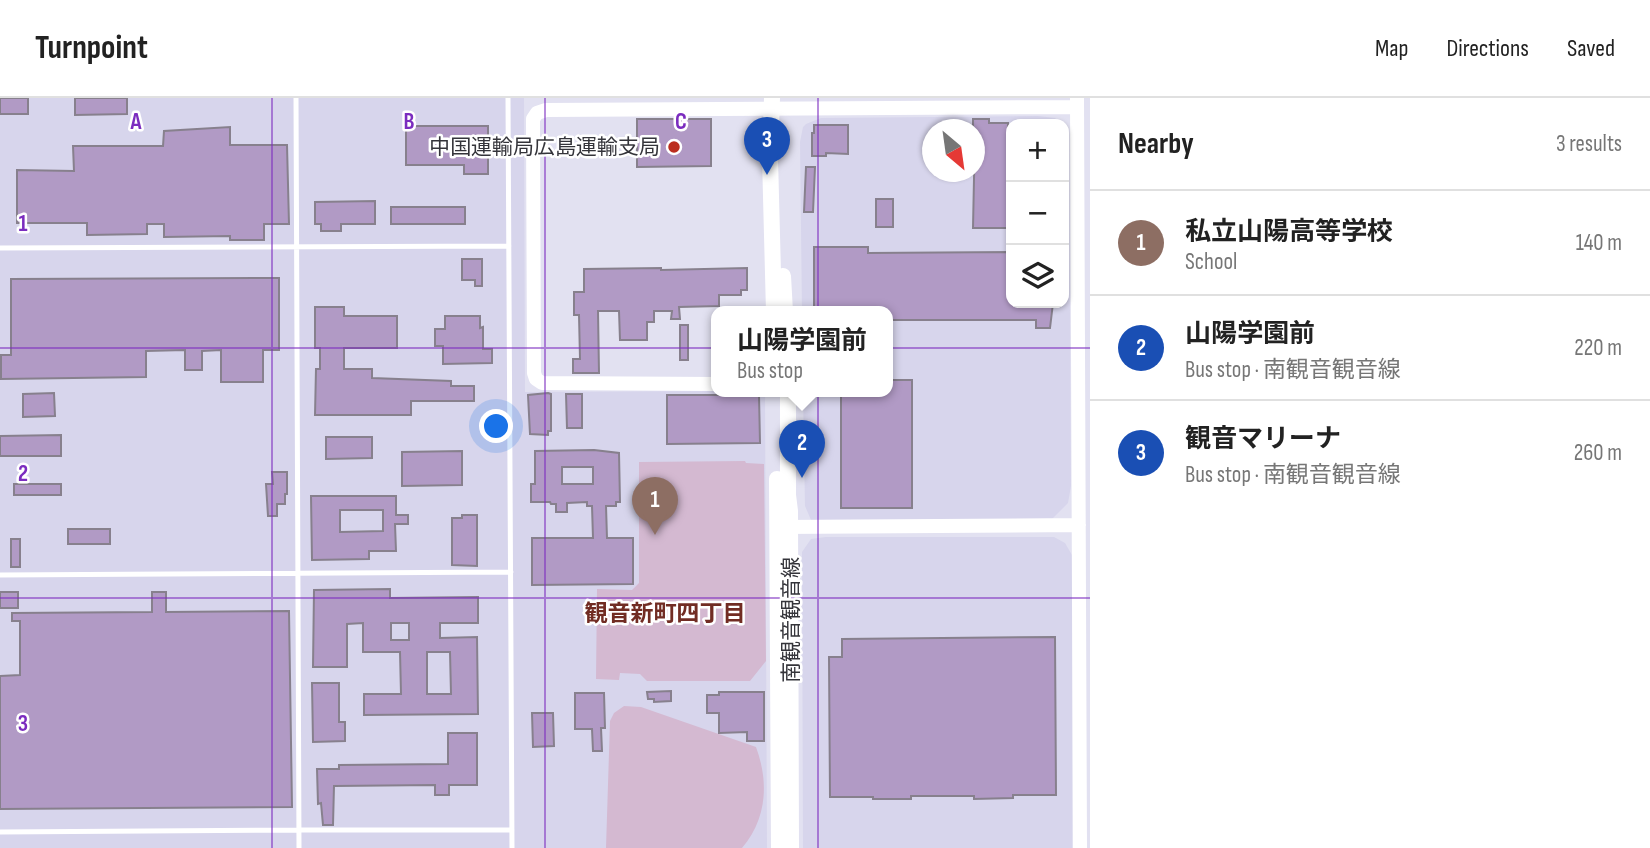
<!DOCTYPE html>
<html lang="en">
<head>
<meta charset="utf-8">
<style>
  :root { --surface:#fff; --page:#f6f6f6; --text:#222; --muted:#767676; --line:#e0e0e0; --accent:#bb2d1e }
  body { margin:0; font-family:"Sofia Sans Condensed","Noto Sans JP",sans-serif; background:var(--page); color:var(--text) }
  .controls { position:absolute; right:21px; top:21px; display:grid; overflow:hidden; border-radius:14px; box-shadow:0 2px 5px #0004 }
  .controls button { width:63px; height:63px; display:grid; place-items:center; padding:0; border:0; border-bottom:2px solid var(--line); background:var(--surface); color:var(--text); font:35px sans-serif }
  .compass { position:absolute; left:922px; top:21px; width:63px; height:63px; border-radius:50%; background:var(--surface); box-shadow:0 2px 5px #0004; rotate:151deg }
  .you { position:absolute; left:497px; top:329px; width:24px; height:24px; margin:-18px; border:5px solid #fff; border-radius:50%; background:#1a73e8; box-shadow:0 0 0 10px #1a73e833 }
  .badge { display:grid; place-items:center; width:46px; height:46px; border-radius:50%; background:var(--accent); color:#fff; font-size:23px; font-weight:700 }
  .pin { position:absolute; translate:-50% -58px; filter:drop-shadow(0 2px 4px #0008) }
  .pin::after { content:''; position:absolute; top:37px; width:24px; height:21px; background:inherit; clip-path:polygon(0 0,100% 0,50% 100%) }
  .popup { position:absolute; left:711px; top:208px; width:182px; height:91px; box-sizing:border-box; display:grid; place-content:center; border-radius:14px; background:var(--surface); filter:drop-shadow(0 2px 5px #0005); font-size:23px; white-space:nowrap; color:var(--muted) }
  .popup b { font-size:26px; color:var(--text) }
  .popup::after { content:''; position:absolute; left:50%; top:100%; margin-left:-14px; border:14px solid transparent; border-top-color:var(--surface) }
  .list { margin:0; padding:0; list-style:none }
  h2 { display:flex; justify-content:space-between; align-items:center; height:91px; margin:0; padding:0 28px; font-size:30px }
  h2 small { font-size:23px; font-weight:400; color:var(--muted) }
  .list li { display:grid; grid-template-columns:46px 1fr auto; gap:21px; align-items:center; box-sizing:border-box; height:105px; padding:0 28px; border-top:2px solid var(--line) }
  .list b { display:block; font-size:26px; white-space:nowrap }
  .list p { margin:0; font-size:23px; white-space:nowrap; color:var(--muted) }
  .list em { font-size:23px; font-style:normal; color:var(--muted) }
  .icon { flex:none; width:38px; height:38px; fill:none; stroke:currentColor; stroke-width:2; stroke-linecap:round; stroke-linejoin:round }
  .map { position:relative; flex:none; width:1090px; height:750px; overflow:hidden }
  header { display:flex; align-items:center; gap:42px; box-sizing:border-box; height:98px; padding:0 35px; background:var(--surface); border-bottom:2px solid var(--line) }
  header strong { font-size:33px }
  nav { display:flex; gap:38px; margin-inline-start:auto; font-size:24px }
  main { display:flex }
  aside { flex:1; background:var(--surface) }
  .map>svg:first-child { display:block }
  .built { fill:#d7d5ec; fill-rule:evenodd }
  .green { fill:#d4b9d1 }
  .building { fill:#b19ac5; stroke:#87808d; stroke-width:2; fill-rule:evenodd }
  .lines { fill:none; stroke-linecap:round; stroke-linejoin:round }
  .service { stroke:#fff; stroke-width:5 }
  .tertiary { stroke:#fff; stroke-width:14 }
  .secondary { stroke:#fff; stroke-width:16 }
  .grid { fill:none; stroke:#7b2cbf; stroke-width:2; stroke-opacity:0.55 }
  .poi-dot { fill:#bb2d1e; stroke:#fff; stroke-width:2.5 }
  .labels { text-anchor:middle; stroke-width:5; stroke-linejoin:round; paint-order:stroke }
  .poi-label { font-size:21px; fill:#34343a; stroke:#fff; text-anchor:end }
  .street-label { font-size:21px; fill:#34343a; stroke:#fff }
  .neighbourhood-label { font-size:23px; font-weight:bold; fill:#712c23; stroke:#fff }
  .grid-label { font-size:23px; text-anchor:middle; font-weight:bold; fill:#7b2cbf; stroke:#fff; stroke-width:5; stroke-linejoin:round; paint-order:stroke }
</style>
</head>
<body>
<header>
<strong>Turnpoint</strong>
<nav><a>Map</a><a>Directions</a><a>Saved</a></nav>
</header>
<main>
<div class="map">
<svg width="1090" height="750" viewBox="0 0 1090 750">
  <rect width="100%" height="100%" fill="#e2e1f1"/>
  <!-- built -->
  <path class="built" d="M0,0H524L525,294L716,293V294H765L767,750H0Z
    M1038,18L1055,20L1061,26H1011V205H1064V29L1066,31L1069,48L1071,388L1068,405L1052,421L811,422L805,408L803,294H888V214H802L800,44L803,29L806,26L821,20ZM932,32H974V74H932Z
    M826,439H1054L1065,445L1072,457V750H803L802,454L811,441Z"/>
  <!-- green -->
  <path class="green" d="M745,363L746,365L764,366L766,563L750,583H647L640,576L620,575L619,582L596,581L597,491L632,492L639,485V364Z
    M624,608L641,609L756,649C769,684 767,721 742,750H606L610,623L614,615Z"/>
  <!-- building -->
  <path class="building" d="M0,0H28V16H0Z
    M75,0H127V16L75,17Z
    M637,21H711V68L637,69Z
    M973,21H989V25H1008L1009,130H973L975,32H973Z
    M814,27H848V56L826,55V58H812V35H814Z
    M406,28H488V76H464V67H406Z
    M230,29V47H287L289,126H264V142H230V138L164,139V126H147V136L87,137V125H17V72L74,73L73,48H163L164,33Z
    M806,69H815L813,114H804Z
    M876,101H893V129H876Z
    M375,103V126H341V133H321V126H315V104Z
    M391,109H465V126H391Z
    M814,149H868V155L1011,154V205H1053L1050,230H1036V222H888V214H814Z
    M462,161H482V188H475V182H462Z
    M661,170V172L747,170V192H741V197H719V208L679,209L680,221H671L672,213H654V224H647V242H620L619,213H598L599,275H573V261H580L579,217H574V194H584V171Z
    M279,180V252H263V284H221V252L202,253V272H185V252L146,253V279L1,281V257H11V181Z
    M315,209H344V218H397V250H344V271H372V280L451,283V288H474V303H411V317H315L316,271H320V250H315Z
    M445,218H480V230L483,229V251H492V265L443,266V248H435V231H445Z
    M680,227H688V262H680Z
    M888,282H912V410H841V294H888Z
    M54,295L55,318L23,319V296Z
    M548,295L551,296V333H548V337L530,336L528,297Z
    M566,296H582V330H567Z
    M667,297H759L760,345L667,346Z
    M61,337V358H0V338Z
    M326,339H372V360L326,361Z
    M594,352L619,355L620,404H616V408H606L607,440H633V486L532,487V440H593L592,408H587V404L567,405V414H556V406H551L550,404H531V386H535V353ZM562,369H593V386H562Z
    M462,353V387L402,388V354Z
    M272,374H287V396H285V406H277V418H268L266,386H273Z
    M14,386H61V397H14Z
    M311,398H396V417H408V426H395L396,453H369V461L312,462ZM340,412H383V433L340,434Z
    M462,417H477V468L452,467V420H462Z
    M68,431H110V446H68Z
    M11,441H20V469H11Z
    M390,491V500L478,499V525H440V540L477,539L478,616L364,617V596H401L400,554H363V525L347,526V569H313L314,492ZM391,525H409V542H391ZM427,554H450L451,596H427Z
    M0,494H18V510H0Z
    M152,494H166V514L289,513L292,709L0,711V578L20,577V523H12V515L152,514Z
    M1055,539L1056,697H1013V700L974,701V698H911V701H873V699H830L829,559H842V541Z
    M312,585H339V624H345V643L313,644Z
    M671,593V603L654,604V601H648L647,594Z
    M719,594H764V643H747V634L719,635V615H707V597H719Z
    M575,595H604L605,630H601L602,653H593L592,631H575Z
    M532,615H553L554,648L533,649Z
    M448,635H477V687H449V697H435V687L334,688L333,727H323L321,705L318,706L317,671H339V667L448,666Z"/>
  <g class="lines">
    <!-- service -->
    <path class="service" d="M296,0L299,750
      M508,0L512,750
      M0,150L509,148
      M0,477L511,474
      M0,734L299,732H512"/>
    <!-- tertiary -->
    <path class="tertiary" d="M1077,1L1080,750
      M716,286L542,285L536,281L534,275L533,21L537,15L546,12L1077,9
      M779,429L1079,427"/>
    <!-- secondary -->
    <path class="secondary" d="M772,0L770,60L774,214
      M783,178L785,214
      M788,294V397L790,413L791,750
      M777,381L779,750"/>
  </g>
  <!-- grid -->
  <path class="grid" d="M272,0V750M545,0V750M818,0V750M0,250H1090M0,500H1090"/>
  <!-- markers -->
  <circle class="poi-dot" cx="674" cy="49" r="7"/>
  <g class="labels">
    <!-- poi labels -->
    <g class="poi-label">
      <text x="660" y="56">中国運輸局広島運輸支局</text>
    </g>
    <!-- street labels -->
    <g class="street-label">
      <text transform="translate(791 522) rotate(-90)" y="7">南観音観音線</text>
    </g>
    <!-- neighbourhood labels -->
    <g class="neighbourhood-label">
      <text x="665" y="523">観音新町四丁目</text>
    </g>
  </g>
  <g class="grid-label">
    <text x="136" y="31">A</text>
    <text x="409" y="31">B</text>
    <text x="681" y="31">C</text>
    <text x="23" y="133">1</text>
    <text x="23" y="383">2</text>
    <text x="23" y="633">3</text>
  </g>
</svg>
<div class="controls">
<button>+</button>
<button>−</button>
<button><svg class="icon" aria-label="layers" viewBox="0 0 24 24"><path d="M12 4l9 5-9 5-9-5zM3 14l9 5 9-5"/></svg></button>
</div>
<svg class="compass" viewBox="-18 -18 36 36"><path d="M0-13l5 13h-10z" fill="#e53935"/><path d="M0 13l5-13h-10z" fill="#767676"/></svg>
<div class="you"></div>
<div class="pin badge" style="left:655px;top:437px;background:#8d6e63">1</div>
<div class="pin badge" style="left:802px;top:380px;background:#1a4fb4">2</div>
<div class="popup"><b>山陽学園前</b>Bus stop</div>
<div class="pin badge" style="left:767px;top:77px;background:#1a4fb4">3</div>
</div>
<aside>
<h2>Nearby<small>3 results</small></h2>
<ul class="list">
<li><span class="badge" style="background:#8d6e63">1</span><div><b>私立山陽高等学校</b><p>School</p></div><em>140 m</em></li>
<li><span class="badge" style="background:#1a4fb4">2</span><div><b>山陽学園前</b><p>Bus stop · 南観音観音線</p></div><em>220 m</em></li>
<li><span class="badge" style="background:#1a4fb4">3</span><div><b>観音マリーナ</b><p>Bus stop · 南観音観音線</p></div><em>260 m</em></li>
</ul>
</aside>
</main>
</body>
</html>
